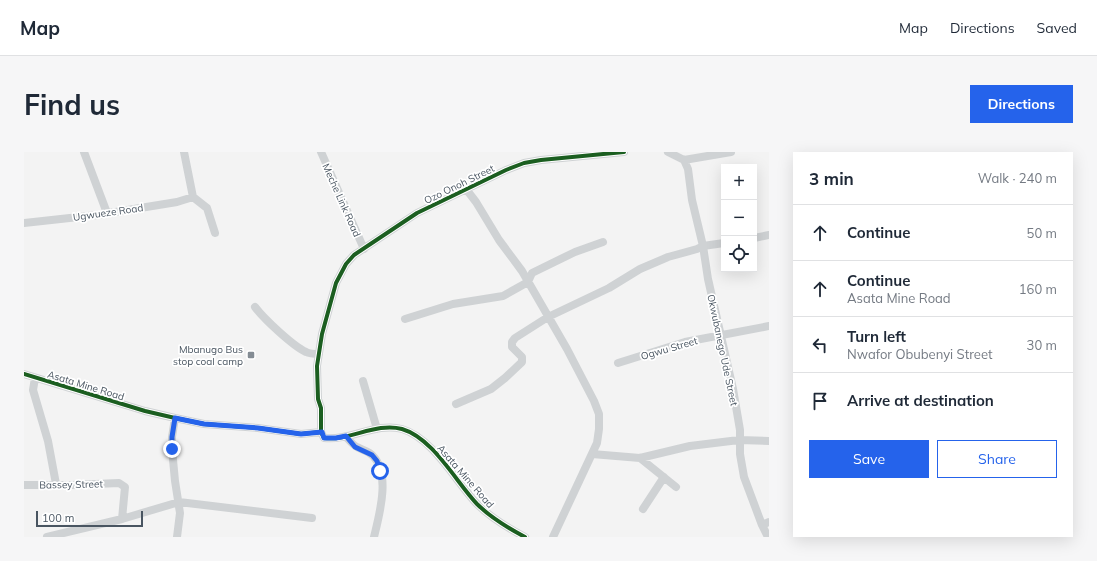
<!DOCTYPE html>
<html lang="en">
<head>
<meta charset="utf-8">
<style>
  :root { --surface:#fff; --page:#f6f6f7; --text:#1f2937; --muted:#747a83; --line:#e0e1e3; --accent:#2563eb }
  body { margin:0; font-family:Mulish,sans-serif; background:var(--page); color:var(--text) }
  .controls { position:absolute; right:12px; top:12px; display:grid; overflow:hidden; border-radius:0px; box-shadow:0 4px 16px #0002 }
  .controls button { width:36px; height:36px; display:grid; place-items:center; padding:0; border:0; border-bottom:1px solid var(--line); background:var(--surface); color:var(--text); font:20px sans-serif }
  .scale { position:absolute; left:12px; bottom:10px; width:107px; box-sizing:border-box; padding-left:4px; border:2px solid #495561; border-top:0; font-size:11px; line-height:14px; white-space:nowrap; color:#495561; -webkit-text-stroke:3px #fff; paint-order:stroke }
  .stop { position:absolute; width:12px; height:12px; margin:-9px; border:3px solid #2563eb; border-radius:50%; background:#fff }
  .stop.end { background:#2563eb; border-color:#fff; box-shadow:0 1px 4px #0008 }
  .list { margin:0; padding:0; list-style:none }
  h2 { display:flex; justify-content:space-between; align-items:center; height:52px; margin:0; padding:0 16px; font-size:17px }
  h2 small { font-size:13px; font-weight:400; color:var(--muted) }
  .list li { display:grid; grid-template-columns:26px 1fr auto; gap:12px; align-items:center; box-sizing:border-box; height:56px; padding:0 16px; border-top:1px solid var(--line) }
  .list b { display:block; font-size:15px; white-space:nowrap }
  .list p { margin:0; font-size:13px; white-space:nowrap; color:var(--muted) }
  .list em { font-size:13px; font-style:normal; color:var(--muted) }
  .actions { display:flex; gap:8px; padding:12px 16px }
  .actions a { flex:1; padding:9px 0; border:1px solid var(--accent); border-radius:0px; text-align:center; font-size:14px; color:var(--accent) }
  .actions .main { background:var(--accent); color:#fff }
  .icon { flex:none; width:22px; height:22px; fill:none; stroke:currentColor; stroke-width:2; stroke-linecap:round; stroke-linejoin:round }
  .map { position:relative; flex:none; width:745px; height:385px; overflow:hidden; border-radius:0px }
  header { display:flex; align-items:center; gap:24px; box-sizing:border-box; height:56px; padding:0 20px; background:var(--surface); border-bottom:1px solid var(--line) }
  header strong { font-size:19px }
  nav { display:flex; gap:22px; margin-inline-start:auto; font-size:14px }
  .intro { display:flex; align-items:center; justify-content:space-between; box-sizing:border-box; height:96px; padding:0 24px }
  h1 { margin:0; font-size:28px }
  .button { padding:10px 18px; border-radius:0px; background:var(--accent); color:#fff; font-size:14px; font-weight:700 }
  main { display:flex; gap:24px; padding:0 24px }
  aside { flex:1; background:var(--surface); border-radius:0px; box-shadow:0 4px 16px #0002 }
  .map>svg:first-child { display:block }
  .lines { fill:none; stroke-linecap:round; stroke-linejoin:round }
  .minor { stroke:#cfd2d4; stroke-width:8 }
  .cycleway-casing { stroke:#fff; stroke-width:6 }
  .cycleway { stroke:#1b5e20; stroke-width:4 }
  .route { stroke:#2563eb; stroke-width:5 }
  .poi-dot { fill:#848c94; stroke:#fff; stroke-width:1.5 }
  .labels { text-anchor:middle; stroke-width:3.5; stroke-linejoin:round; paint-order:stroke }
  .street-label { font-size:10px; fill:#495561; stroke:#fff }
  .poi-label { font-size:10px; fill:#495561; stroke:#fff; text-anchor:end }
</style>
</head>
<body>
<header>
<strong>Map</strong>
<nav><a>Map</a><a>Directions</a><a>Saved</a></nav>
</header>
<div class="intro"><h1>Find us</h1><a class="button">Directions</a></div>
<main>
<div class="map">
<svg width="745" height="385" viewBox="0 0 745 385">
  <rect width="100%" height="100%" fill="#f3f3f3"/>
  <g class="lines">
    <!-- minor -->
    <path class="minor" d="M60,0L83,61
      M160,0L169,45L183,56L191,81
      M297,0L340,97
      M644,0L660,8L707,0
      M660,8L664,17L668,48L679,94L684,127L709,237L716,278V302L720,325L738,373L744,385
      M442,37L452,50L475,88L498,119L543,197L570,249L575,262V277L573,291L529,385
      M0,71L73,63L153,50L169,45
      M730,86L745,83
      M231,155C240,167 269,194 282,200C286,202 291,202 295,202
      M381,167L429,152L479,144L504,130L508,121L551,100L579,90
      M594,211L661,190L745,174
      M0,222L121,259L151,266L180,272L234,276L277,282L297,280L300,286C326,289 352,270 378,277C409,286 432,330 453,352C467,366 484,376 501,385
      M11,226L9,238L24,289L32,332
      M339,229L353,277
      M432,252L467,237L481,226L498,210V205L488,195V190L491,186L524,165L585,136L616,117L644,105L673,97L679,94L700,91
      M151,266L148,285V297L151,329L156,361L153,385
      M297,280V256L294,247L293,214L298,182L312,131L322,112L330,103L393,61L482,18L500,11L517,8L600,0
      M322,285C325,288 329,293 333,295C338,298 345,299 349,304C367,322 355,364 350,385
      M568,302L616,306L666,294L715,288L745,289
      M616,306L652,335
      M0,333H48L95,331L101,335L98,367
      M619,357L640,325
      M738,373L745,370
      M23,385L98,367L155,350L288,366"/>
    <defs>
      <path id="cycleway" d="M0,222L121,259L151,266L180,272L234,276L277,282L297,280L300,286C326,289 352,270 378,277C409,286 432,330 453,352C467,366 484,376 501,385
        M297,280V256L294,247L293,214L298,182L312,131L322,112L330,103L393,61L482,18L500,11L517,8L600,0"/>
    </defs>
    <!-- cycleway casing -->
    <use href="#cycleway" class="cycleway-casing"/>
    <!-- cycleway -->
    <use href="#cycleway" class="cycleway"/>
  </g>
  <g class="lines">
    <!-- route -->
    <path class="route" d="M148,297V285L151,266L180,272L234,276L277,282L298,280L300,286H312L322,284L331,295L348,303L353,309L356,319"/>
  </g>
  <!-- markers -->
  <rect class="poi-dot" x="223" y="199" width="8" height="8" rx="2"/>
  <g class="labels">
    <!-- street labels -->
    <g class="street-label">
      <text transform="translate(435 32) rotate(-26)" y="4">Ozo Onoh Street</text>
      <text transform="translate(318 48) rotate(66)" y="4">Meche Link Road</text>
      <text transform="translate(84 60) rotate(-8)" y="4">Ugwueze Road</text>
      <text transform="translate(645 196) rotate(-16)" y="4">Ogwu Street</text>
      <text transform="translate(699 198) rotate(78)" y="4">Okwubanego Ude Street</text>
      <text transform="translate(62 233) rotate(17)" y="4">Asata Mine Road</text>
      <text transform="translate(442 324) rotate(49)" y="4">Asata Mine Road</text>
      <text transform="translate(47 332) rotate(-1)" y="4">Bassey Street</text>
    </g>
    <!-- poi labels -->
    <g class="poi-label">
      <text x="219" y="201">Mbanugo Bus<tspan x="219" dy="12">stop coal camp</tspan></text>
    </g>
  </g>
</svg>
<div class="controls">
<button>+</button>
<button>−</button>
<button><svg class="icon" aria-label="locate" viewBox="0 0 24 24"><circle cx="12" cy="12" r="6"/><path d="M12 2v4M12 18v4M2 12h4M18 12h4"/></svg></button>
</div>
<div class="scale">100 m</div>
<div class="stop" style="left:356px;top:319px"></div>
<div class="stop end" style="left:148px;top:297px"></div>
</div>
<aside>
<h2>3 min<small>Walk · 240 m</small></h2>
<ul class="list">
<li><svg class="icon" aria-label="ahead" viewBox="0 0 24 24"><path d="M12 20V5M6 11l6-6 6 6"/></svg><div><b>Continue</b></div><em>50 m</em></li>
<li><svg class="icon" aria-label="ahead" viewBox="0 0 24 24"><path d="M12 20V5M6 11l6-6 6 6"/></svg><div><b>Continue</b><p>Asata Mine Road</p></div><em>160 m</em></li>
<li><svg class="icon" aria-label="left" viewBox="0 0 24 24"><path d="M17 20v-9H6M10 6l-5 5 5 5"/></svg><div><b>Turn left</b><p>Nwafor Obubenyi Street</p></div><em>30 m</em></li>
<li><svg class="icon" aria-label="arrive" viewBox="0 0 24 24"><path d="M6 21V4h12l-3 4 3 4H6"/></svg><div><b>Arrive at destination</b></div></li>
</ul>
<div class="actions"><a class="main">Save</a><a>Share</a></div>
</aside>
</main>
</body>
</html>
